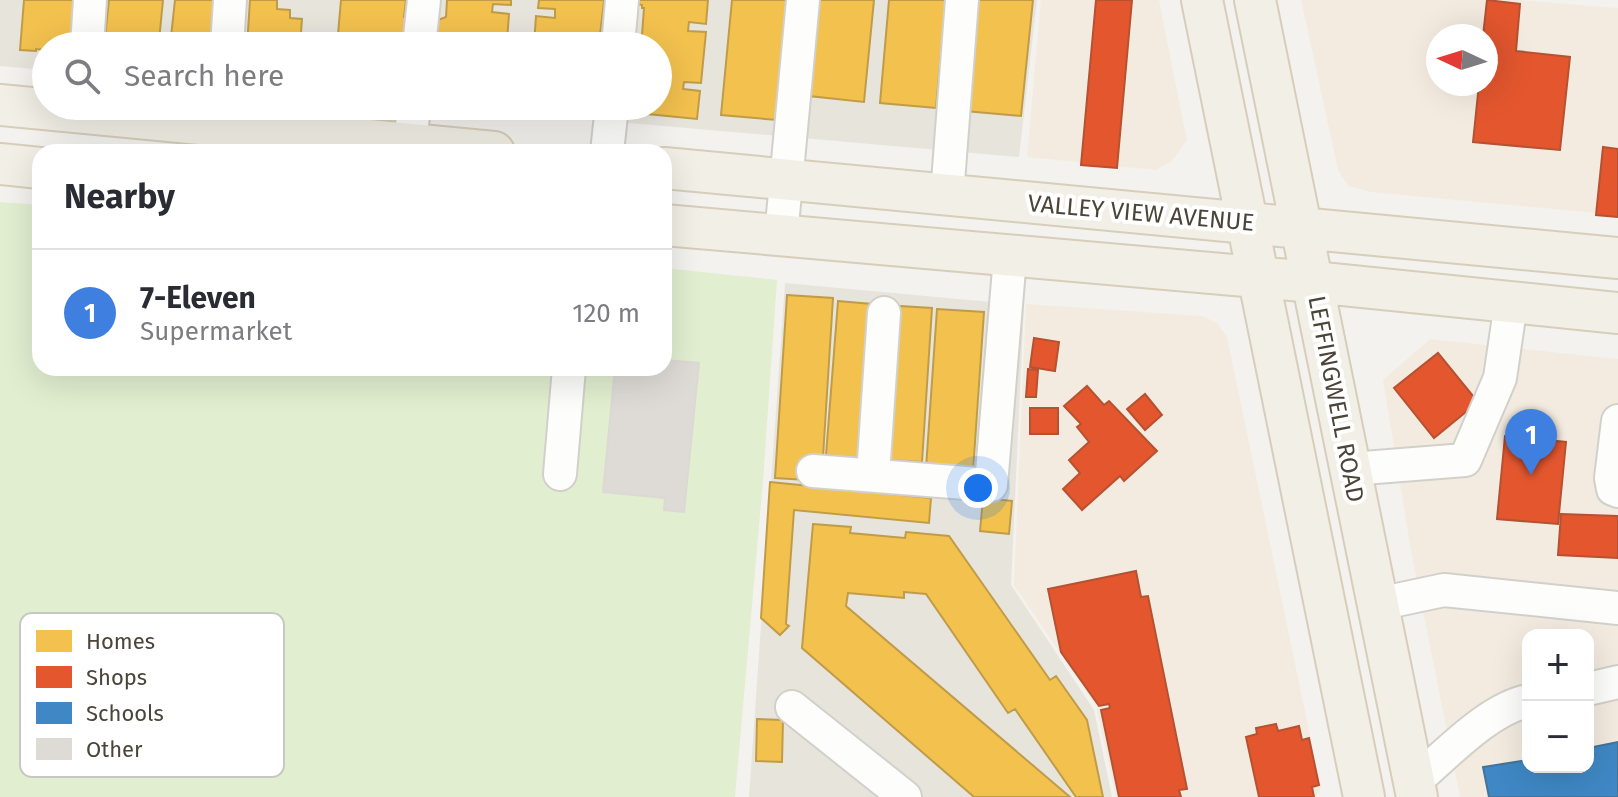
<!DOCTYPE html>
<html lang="en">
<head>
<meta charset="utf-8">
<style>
  :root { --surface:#fff; --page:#f2f2f3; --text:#2b2b33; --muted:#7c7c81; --line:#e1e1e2; --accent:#b45309 }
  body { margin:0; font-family:"Fira Sans",sans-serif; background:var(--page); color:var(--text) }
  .controls { position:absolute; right:24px; bottom:24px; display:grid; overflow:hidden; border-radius:16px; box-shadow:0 8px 32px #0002 }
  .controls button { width:72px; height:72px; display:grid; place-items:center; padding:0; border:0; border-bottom:2px solid var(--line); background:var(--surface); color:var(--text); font:40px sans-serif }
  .compass { position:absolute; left:1426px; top:24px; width:72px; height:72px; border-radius:50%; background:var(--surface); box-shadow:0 8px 32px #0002; rotate:274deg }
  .you { position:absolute; left:978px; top:488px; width:28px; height:28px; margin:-20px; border:6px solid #fff; border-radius:50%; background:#1a73e8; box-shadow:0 0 0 12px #1a73e833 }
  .badge { display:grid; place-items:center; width:52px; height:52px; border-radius:50%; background:var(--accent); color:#fff; font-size:26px; font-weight:700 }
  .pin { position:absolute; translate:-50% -66px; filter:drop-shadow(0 2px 4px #0008) }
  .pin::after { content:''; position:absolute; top:42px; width:28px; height:24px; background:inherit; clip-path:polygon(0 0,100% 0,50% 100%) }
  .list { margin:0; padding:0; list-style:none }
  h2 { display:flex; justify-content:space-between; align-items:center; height:104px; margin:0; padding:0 32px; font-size:34px }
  h2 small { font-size:26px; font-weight:400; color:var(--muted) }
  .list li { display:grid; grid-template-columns:52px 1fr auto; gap:24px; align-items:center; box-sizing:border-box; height:128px; padding:0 32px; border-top:2px solid var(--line) }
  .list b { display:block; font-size:30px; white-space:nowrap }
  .list p { margin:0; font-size:26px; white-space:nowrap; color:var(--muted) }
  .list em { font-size:26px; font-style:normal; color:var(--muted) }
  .icon { flex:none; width:44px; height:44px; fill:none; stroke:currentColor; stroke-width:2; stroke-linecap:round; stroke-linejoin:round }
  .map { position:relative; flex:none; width:1618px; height:797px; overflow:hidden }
  .search { position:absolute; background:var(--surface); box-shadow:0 8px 32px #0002; left:32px; top:32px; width:640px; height:88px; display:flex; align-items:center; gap:20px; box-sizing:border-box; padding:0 28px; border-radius:44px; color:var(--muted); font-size:30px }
  .panel { position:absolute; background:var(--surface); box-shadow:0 8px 32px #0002; left:32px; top:144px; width:640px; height:232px; border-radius:24px }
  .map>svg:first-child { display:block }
  .residential { fill:#e7e4dc }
  .commercial { fill:#f3ebdf; fill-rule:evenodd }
  .green { fill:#e1eecf }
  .homes { fill:#f2c14e; stroke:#c09c48; stroke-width:2 }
  .shops { fill:#e4572e; stroke:#b65131; stroke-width:2 }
  .schools { fill:#3f88c5; stroke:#43749b; stroke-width:2 }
  .building { fill:#dedbd6; stroke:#dcd9d4; stroke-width:2 }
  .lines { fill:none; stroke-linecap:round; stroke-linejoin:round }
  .minor-casing { stroke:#d2d0cb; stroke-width:36 }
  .major-casing { stroke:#d6cebb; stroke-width:44 }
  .minor { stroke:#fdfdfc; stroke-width:32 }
  .major { stroke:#f2efe6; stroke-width:40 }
  .labels { text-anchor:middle; stroke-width:8; stroke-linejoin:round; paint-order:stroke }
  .street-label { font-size:24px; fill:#4b4439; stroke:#fff }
  .key { fill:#fff; stroke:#c9c7c4; stroke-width:2 }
  .key-label { font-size:22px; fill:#4b4439 }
</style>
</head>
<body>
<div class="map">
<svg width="1618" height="797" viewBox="0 0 1618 797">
  <rect width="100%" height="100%" fill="#f4f2ee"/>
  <!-- residential -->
  <path class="residential" d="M0,0H1037L1019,157L434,106H658V46H46V70L0,66Z
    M785,283L1024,305L1011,585L1094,710L1112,797H749Z"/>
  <!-- commercial -->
  <path class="commercial" d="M1041,0H1159L1187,140L1172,161L1156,170L1027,157Z
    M1301,0H1517L1618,8V215L1371,192L1348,186L1338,170ZM1438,36H1486V84H1438Z
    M1026,304L1203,316L1218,324L1227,337L1321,788L1315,797H1116L1096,706L1014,585Z
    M1430,339L1618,359V797H1460L1411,551L1383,380ZM1528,635H1588V767H1528Z"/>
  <!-- green -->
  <path class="green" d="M0,202L40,205V368H664V268L777,280L763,481L735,797H0Z"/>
  <!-- homes -->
  <path class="homes" d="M24,0H75L71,46H46V50L36,49V51L20,50Z
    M109,0H163L159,41H156L155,46H104Z
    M175,0H214L210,46H170Z
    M250,0H277V9L290,10V18L302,19L300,46H247Z
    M341,0H406L404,17L409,18L407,42H403L402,46H337Z
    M447,0H511V5L493,4L492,12L509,14L507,41L437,35L438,20L446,17Z
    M539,0H608L604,1L600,35L605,36L604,46L534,44L536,16L555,18V9L538,8Z
    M638,0H708L706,24L689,22L688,31L706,32L701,83L684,82L683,89L700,91L697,119L627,112L628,106H658V46H633L634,38L638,39L639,35H642L644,8H642V5L637,4Z
    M732,0H788L777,120L721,115Z
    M818,0H874L864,102L809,96Z
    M889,0H946L936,108L880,103Z
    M976,0H1033L1021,116L965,111Z
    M787,295L833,298L823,457L807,456L806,480L775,478Z
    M838,301L872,304L860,458L826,455Z
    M900,306L932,308L922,462L890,460Z
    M937,309L984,312L973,471L926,468Z
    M770,482L931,498L929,523L794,510L786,624L789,626L780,635L761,618Z
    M983,498L1012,501L1009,534L980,531Z
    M813,524L851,527L850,533L905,538L906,532L949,536L1050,680L1056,676L1087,720L1103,797H1076L1015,709L1008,713L926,594L904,592V598L848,593L846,606L1070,797H974L802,648Z
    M757,719L783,720L782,762L756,761Z"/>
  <!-- shops -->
  <path class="shops" d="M1096,0H1132L1117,168L1081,165Z
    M1487,0L1520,4L1516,51L1570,57L1560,150L1473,142L1479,84H1486V36H1483Z
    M1603,147L1618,149V217L1596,215Z
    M1034,338L1059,342L1055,371L1030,367Z
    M1438,353L1478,402L1434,438L1394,388Z
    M1028,369L1038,370L1036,397H1026Z
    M1087,386L1104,405L1109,401L1157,451L1124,481L1120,476L1082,510L1063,489L1080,473L1069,460L1089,442L1077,427L1081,424L1064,406Z
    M1145,394L1162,415L1145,430L1127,409Z
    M1030,408H1058V434H1030Z
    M1505,436L1566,442L1558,524L1497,519Z
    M1561,514L1618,516V558L1558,555Z
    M1136,571L1141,597L1148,596L1187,789L1179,790L1181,797H1119L1101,710L1110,708L1109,704L1099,706L1061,652L1048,589Z
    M1276,724L1278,731L1299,726L1302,740L1309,738L1319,785L1312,787L1314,797H1259L1246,737L1257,734L1256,728Z"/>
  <!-- schools -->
  <path class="schools" d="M1618,742V797H1489L1483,767L1528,760V767H1588V748Z"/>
  <!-- building -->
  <path class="building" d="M664,360L699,363L684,512L664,510L665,498L603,492L615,368H664Z"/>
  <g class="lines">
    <defs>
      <path id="minor" d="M87,46L90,0
        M227,46L230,0
        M419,46L424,0
        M618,46L622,0
        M410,144L414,106
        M607,152L612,106
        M947,195L962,0
        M781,236L803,0
        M1618,421L1611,478L1613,489L1618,491
        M1351,469L1465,460L1500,378L1511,303
        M813,471L991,485L1010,257
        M560,474L569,368
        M873,475L884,313
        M1378,604L1444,590L1618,608
        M1588,689L1618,682
        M792,707L905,797
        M1414,782C1445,756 1488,709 1528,701"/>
      <path id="major" d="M1202,0L1364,797
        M1255,0L1417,797
        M0,105L494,152
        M0,164L40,168
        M664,168L1618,258
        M664,225L1313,282L1618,313"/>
    </defs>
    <!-- minor casing -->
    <use href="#minor" class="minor-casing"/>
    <!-- major casing -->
    <use href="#major" class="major-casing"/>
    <!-- minor -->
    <use href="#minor" class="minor"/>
    <!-- major -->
    <use href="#major" class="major"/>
  </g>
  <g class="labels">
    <!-- street labels -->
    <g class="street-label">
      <text transform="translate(1141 213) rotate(5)" y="8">VALLEY VIEW AVENUE</text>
      <text transform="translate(1336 399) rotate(79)" y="8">LEFFINGWELL ROAD</text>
    </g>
  </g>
  <!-- legend -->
  <rect x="20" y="613" width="264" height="164" rx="12" class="key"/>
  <rect x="36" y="630" width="36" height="22" fill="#f2c14e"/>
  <rect x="36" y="666" width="36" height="22" fill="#e4572e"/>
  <rect x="36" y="702" width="36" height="22" fill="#3f88c5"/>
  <rect x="36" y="738" width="36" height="22" fill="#dedbd6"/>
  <g class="key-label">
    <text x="86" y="649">Homes</text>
    <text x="86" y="685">Shops</text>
    <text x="86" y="721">Schools</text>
    <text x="86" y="757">Other</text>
  </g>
</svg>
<div class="controls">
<button>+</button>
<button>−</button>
</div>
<svg class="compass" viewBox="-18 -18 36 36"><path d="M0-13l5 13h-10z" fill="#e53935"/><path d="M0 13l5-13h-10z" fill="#7c7c81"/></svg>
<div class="you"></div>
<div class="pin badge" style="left:1531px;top:475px;background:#3f7fe0">1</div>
<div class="search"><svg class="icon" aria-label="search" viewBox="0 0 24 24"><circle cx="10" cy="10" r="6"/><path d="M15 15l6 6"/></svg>Search here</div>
<section class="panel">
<h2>Nearby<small></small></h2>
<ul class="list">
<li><span class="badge" style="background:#3f7fe0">1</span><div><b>7-Eleven</b><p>Supermarket</p></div><em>120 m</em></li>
</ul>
</section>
</div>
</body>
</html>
